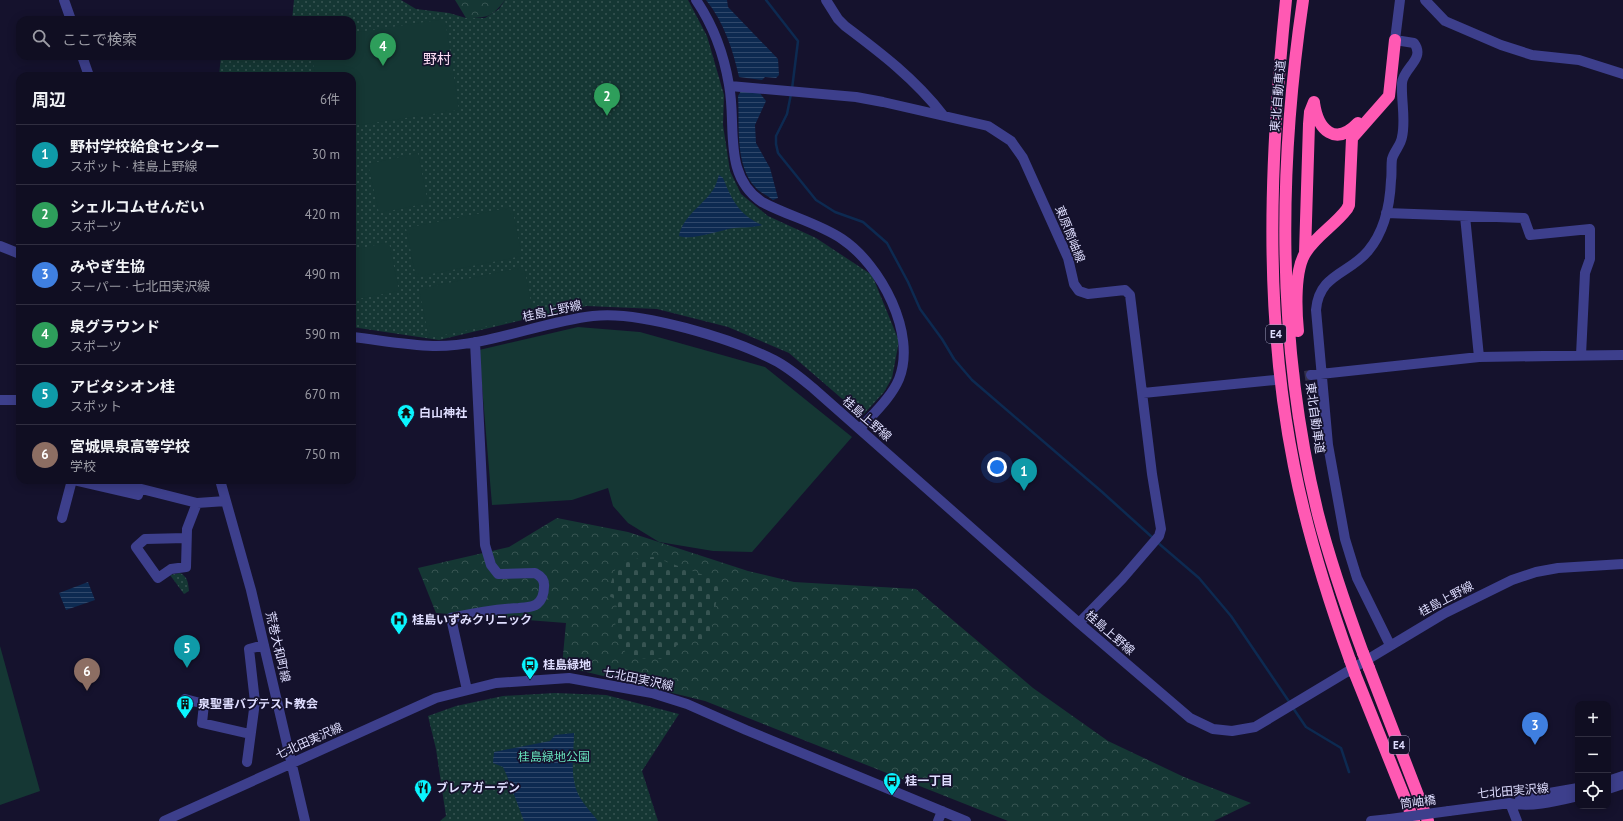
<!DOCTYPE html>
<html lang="ja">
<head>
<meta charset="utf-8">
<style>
  :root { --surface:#100e22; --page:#1e1c2f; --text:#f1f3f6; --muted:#9c9ca5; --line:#302e40; --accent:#8c9099 }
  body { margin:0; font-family:"PT Sans","Noto Sans JP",sans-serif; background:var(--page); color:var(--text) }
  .controls { position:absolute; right:12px; bottom:12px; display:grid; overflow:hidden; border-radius:8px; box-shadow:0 2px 10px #0003 }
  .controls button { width:36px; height:36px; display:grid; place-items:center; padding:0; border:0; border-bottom:1px solid var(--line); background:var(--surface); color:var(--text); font:20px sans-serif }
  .you { position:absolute; left:997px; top:467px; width:14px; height:14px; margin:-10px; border:3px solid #fff; border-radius:50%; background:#1a73e8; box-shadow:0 0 0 6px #1a73e833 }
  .badge { display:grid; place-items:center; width:26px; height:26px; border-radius:50%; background:var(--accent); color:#fff; font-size:13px; font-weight:700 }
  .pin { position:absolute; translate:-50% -33px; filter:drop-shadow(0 1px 2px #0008) }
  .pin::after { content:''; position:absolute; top:21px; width:14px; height:12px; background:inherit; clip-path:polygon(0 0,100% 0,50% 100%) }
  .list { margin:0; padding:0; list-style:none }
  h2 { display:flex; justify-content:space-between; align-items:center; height:52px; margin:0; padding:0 16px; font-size:17px }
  h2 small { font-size:13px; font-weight:400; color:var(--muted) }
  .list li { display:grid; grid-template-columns:26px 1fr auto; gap:12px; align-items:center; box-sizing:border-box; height:60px; padding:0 16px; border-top:1px solid var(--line) }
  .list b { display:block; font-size:15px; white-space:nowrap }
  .list p { margin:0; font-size:13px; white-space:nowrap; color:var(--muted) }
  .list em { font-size:13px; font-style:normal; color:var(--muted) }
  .icon { flex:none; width:22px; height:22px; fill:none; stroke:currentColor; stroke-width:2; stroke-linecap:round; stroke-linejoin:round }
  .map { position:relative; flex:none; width:1623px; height:821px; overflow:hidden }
  .search { position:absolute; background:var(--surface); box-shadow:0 2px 10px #0003; left:16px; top:16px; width:340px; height:44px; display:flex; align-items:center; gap:10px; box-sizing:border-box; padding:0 14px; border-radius:12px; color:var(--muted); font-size:15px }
  .panel { position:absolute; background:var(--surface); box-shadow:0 2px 10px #0003; left:16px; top:72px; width:340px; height:412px; border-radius:12px }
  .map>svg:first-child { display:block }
  .forest { fill:url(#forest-crowns) }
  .cemetery { fill:url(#cemetery-stones) }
  .park { fill:url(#park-dots) }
  .garden { fill:#153734 }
  .water { fill:url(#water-rules) }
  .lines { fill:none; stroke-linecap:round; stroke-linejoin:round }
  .stream { stroke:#0d2a51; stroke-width:2.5 }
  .minor-tunnel { stroke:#33314c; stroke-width:10; stroke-dasharray:10 5; stroke-linecap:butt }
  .minor { stroke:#3d3f8c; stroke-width:10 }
  .highway { stroke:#ff59b3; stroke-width:12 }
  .minor-bridge { stroke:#3d3f8c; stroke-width:10 }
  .highway-bridge { stroke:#ff59b3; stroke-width:12 }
  .labels { text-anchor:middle; stroke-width:3.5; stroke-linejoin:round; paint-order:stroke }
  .shield { fill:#15122d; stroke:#a2a1c0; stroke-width:1 }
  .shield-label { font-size:11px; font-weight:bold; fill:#dfdeff }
  .street-label { font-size:12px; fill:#dfdeff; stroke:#15122d }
  .poi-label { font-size:12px; font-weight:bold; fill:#dfdeff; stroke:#15122d; text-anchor:start }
  .park-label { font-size:12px; fill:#67e2bc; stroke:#15122d }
  .quarter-label { font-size:14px; fill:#ffe0f6; stroke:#15122d }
</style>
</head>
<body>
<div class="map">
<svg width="1623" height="821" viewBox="0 0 1623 821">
  <defs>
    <pattern id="forest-crowns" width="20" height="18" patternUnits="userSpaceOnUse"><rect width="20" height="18" fill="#153734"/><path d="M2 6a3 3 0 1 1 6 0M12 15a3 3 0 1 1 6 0" fill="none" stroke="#375452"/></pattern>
    <pattern id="cemetery-stones" width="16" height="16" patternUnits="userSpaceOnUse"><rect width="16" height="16" fill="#153734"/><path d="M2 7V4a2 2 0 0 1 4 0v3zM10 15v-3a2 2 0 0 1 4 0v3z" fill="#375452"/></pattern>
    <pattern id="park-dots" width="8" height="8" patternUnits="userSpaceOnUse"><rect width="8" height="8" fill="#153734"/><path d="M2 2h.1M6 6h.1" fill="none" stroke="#375452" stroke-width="1.8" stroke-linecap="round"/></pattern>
    <pattern id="water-rules" width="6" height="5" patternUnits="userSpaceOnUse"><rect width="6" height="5" fill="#0d2a51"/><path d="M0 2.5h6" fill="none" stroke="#30486b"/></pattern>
  </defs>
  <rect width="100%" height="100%" fill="#15122d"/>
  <!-- forest -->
  <path class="forest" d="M455,0H505C492,17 487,18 466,18Z
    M557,518L628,532L748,571L794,582L916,589L1033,688L1108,741L1184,777L1251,803L1214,821H1008L705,701L562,666L566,623L436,613L418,568L509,547Z"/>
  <!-- cemetery -->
  <path class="cemetery" d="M653,557L720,581L709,642L690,637L688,648L677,645L667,659L628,658L615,630L617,600L607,595L618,561Z"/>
  <!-- park -->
  <path class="park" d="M294,0H401L416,9L449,13L466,18H485L499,9L505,0H688L707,36L724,95L723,125L730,171L741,194L768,216L816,238L872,275L899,341L892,378L884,392L862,416L789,353L728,327L657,309L587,306L547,314L439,340L352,327V76H219L221,56H352V20H292Z
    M180,573C188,577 188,583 189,591L184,594L170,575Z
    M555,693L606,695L679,714L642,771L658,821H440L446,816L436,749L428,716L456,706L503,696Z"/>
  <!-- garden -->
  <path class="garden" d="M445,19L459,110L352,126V76H315L312,56H352V33Z
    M418,153L428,203L379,213L368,164Z
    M512,207L522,256L416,277L406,228Z
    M389,242L399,291L352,300V250Z
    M524,267L534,317L429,338L419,289Z
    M578,327L640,332L765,367L852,437L752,552L713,551L659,542L628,523L613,506L608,488L572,500L492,505L479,350Z
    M0,646L40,791L0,805Z"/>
  <!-- water -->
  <path class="water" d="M706,0H727L728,7L778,59L779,75L776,78L765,77L762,80L739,77C733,50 724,22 706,0Z
    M741,91L759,92L766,101L755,125L756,143L770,168L778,198L773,200C768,196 761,193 756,188C734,165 740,125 738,96Z
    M719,175L723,178C732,200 739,215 762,225C753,228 744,227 734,228C720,230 692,241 679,236C682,217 703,205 713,190C716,186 717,180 719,175Z
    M88,582L95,600L66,610L59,593Z
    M574,733C574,754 569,776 579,796C584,805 592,813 598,821H524L507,776L503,767L493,763L494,752L550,741L555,735Z"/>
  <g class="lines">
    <!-- stream -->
    <path class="stream" d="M766,0L798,41L792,89
      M791,94L787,114L776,136V144L778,153L816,200L835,212L863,222L887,243L908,282L920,309L942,339L954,359L972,380L1101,491L1153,538
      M1157,542L1199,578L1231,616L1290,703
      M1293,708L1306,727L1341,748L1349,772"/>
    <!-- minor-tunnel -->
    <path class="minor-tunnel" d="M1275,380L1311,375"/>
    <!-- minor -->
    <path class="minor" d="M64,0L71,20
      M696,0C713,25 724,55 729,85C737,126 722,175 762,202C788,216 818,223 842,239C881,265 917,334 899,379C891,398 873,414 860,429
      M826,0L838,19L845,26C881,53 915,79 943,115
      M1425,0L1445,21L1501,45L1532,55L1579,60L1623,74
      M82,56L89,76
      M730,86L856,97L883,102L988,126L1011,141L1023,158L1068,258L1074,284L1079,291L1088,294L1125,290L1130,295L1152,474L1161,529L1159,536L1122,579L1079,623
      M1386,213L1524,218L1530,235L1590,229V259L1585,273L1581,355
      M1465,216L1479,357
      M0,246L20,254
      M352,337C379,340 406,345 433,346C487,347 540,322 593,316C639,310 733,339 774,360C788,367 801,378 813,388L1079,623L1190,718L1213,729L1232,731L1255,727L1445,613L1512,580L1536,572L1558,568L1623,564
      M1311,375L1479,357L1623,355
      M1143,393L1275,380
      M0,400H20
      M73,480L138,495L140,489
      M106,480L197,503L226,501
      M220,480L251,590L305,821
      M62,518L72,480
      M186,538L145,539L136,547L158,578L171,569L186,567L187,529L197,503
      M1390,645L1357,578L1345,539L1328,445L1316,310C1319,274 1349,274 1368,251C1384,232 1390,205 1391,180C1392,174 1391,166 1392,159C1394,151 1401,145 1402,137C1406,120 1401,100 1402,83C1403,68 1426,59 1414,43L1395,40L1400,0
      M467,690L451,618C474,613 495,609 519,608C525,607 532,608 537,604C542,600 544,593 544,587C545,580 541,576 535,573L498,574L491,565L485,545L475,342
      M185,699L204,704L202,723L250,734
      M247,762L255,702L249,649L264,645
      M1608,781L1623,776
      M1608,789L1623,784
      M1520,798L1578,788
      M1510,803L1517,821
      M1449,811L1510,803C1530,808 1557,801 1578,796
      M164,821L436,698L496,683L569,678L652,693L687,704L746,730L966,821
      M938,821L942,811
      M1371,821L1390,819"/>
    <!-- highway -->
    <path class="highway" d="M1286,0C1270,155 1263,312 1294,466C1307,532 1327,596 1350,660
      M1303,0C1278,169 1277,347 1318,514C1330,561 1346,607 1363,653
      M1314,103C1318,130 1335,147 1358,123
      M1305,253L1309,124L1310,112L1314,102
      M1298,331C1296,311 1294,269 1306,252C1317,235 1335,225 1347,209L1349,205L1352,138L1389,96L1395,40
      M1369,668L1428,821
      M1355,674L1414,821"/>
    <!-- minor-bridge -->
    <path class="minor-bridge" d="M1390,819L1449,811"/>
    <!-- highway-bridge -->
    <path class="highway-bridge" d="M1363,653L1369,668
      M1350,660L1355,674"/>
  </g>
  <!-- icons -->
  <defs>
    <symbol id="temple-pin" viewBox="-11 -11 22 30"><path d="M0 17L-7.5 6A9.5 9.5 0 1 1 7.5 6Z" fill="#0af5ff" stroke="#15122d"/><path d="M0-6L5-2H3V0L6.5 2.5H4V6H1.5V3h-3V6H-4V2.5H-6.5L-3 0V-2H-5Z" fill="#111"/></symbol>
    <symbol id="hospital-pin" viewBox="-11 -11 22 30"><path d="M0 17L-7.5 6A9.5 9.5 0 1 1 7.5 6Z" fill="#0af5ff" stroke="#15122d"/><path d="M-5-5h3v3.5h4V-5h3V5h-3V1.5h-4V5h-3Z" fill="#111"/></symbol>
    <symbol id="bus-pin" viewBox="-11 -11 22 30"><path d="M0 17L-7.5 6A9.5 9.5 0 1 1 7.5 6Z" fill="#0af5ff" stroke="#15122d"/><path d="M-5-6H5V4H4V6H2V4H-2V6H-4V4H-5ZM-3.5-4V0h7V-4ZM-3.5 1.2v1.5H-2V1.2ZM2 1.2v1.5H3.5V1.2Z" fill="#111"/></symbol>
    <symbol id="building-pin" viewBox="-11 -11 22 30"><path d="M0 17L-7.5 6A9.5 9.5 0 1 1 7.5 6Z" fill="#0af5ff" stroke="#15122d"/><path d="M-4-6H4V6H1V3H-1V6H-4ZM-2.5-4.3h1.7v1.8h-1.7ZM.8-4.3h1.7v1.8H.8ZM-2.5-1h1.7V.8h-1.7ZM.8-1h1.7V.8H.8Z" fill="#111"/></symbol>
    <symbol id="restaurant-pin" viewBox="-11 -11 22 30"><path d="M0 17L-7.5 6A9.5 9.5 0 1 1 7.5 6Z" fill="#0af5ff" stroke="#15122d"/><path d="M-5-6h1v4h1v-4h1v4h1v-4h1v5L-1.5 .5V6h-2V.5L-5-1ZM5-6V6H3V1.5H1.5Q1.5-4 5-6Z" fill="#111"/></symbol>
  </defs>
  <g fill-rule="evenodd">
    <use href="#temple-pin" x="396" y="403" width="20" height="27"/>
    <use href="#hospital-pin" x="389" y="610" width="20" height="27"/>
    <use href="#bus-pin" x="520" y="655" width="20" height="27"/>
    <use href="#building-pin" x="175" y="694" width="20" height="27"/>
    <use href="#bus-pin" x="882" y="771" width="20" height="27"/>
    <use href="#restaurant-pin" x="413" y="778" width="20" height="27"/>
  </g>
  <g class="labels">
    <!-- shield labels -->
    <g class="shield">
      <rect x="1266" y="325" width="20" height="18" rx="3"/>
      <rect x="1389" y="736" width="20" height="18" rx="3"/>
    </g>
    <g class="shield-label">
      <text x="1276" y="338">E4</text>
      <text x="1399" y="749">E4</text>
    </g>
    <!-- street labels -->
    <g class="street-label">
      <text transform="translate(1278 96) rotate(-85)" y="4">東北自動車道</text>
      <text transform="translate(1070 234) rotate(68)" y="4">東原筒岫線</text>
      <text transform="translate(552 311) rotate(-12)" y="4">桂島上野線</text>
      <text transform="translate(1315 418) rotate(82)" y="4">東北自動車道</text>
      <text transform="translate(867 419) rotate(41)" y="4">桂島上野線</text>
      <text transform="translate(1446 599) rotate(-28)" y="4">桂島上野線</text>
      <text transform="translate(1110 633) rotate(41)" y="4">桂島上野線</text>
      <text transform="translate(278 647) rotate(77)" y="4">荒巻大和町線</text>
      <text transform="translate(638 679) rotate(12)" y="4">七北田実沢線</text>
      <text transform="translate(309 741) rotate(-24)" y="4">七北田実沢線</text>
      <text transform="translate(1513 791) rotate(-5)" y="4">七北田実沢線</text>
      <text transform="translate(1418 802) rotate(-8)" y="4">筒岫橋</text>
    </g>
    <!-- poi labels -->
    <g class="poi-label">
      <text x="419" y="417">白山神社</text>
      <text x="412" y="624">桂島いずみクリニック</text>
      <text x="543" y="669">桂島緑地</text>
      <text x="198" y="708">泉聖書バプテスト教会</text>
      <text x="905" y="785">桂一丁目</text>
      <text x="436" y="792">ブレアガーデン</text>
    </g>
    <!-- park labels -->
    <g class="park-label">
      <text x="554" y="761">桂島緑地公園</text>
    </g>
    <!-- quarter labels -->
    <g class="quarter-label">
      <text x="437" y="64">野村</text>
    </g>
  </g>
</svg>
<div class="controls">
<button>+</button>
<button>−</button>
<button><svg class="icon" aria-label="locate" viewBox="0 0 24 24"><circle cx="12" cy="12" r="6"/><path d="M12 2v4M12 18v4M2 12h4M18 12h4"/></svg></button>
</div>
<div class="you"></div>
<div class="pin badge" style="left:1024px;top:491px;background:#0f9aa8">1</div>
<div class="pin badge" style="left:607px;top:116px;background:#2e9e5b">2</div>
<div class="pin badge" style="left:1535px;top:745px;background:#3f7fe0">3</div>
<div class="pin badge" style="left:383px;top:66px;background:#2e9e5b">4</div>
<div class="pin badge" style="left:187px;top:668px;background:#0f9aa8">5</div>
<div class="pin badge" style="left:87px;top:691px;background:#8d6e63">6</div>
<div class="search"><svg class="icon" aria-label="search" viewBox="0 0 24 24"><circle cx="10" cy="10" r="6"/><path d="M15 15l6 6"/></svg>ここで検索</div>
<section class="panel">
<h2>周辺<small>6件</small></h2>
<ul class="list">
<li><span class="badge" style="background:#0f9aa8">1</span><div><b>野村学校給食センター</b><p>スポット · 桂島上野線</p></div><em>30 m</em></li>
<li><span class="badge" style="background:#2e9e5b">2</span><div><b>シェルコムせんだい</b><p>スポーツ</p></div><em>420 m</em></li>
<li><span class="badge" style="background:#3f7fe0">3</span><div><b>みやぎ生協</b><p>スーパー · 七北田実沢線</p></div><em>490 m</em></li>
<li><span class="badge" style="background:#2e9e5b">4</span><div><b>泉グラウンド</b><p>スポーツ</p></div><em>590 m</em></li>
<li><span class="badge" style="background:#0f9aa8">5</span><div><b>アビタシオン桂</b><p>スポット</p></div><em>670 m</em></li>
<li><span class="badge" style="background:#8d6e63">6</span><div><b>宮城県泉高等学校</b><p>学校</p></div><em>750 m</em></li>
</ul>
</section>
</div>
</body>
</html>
